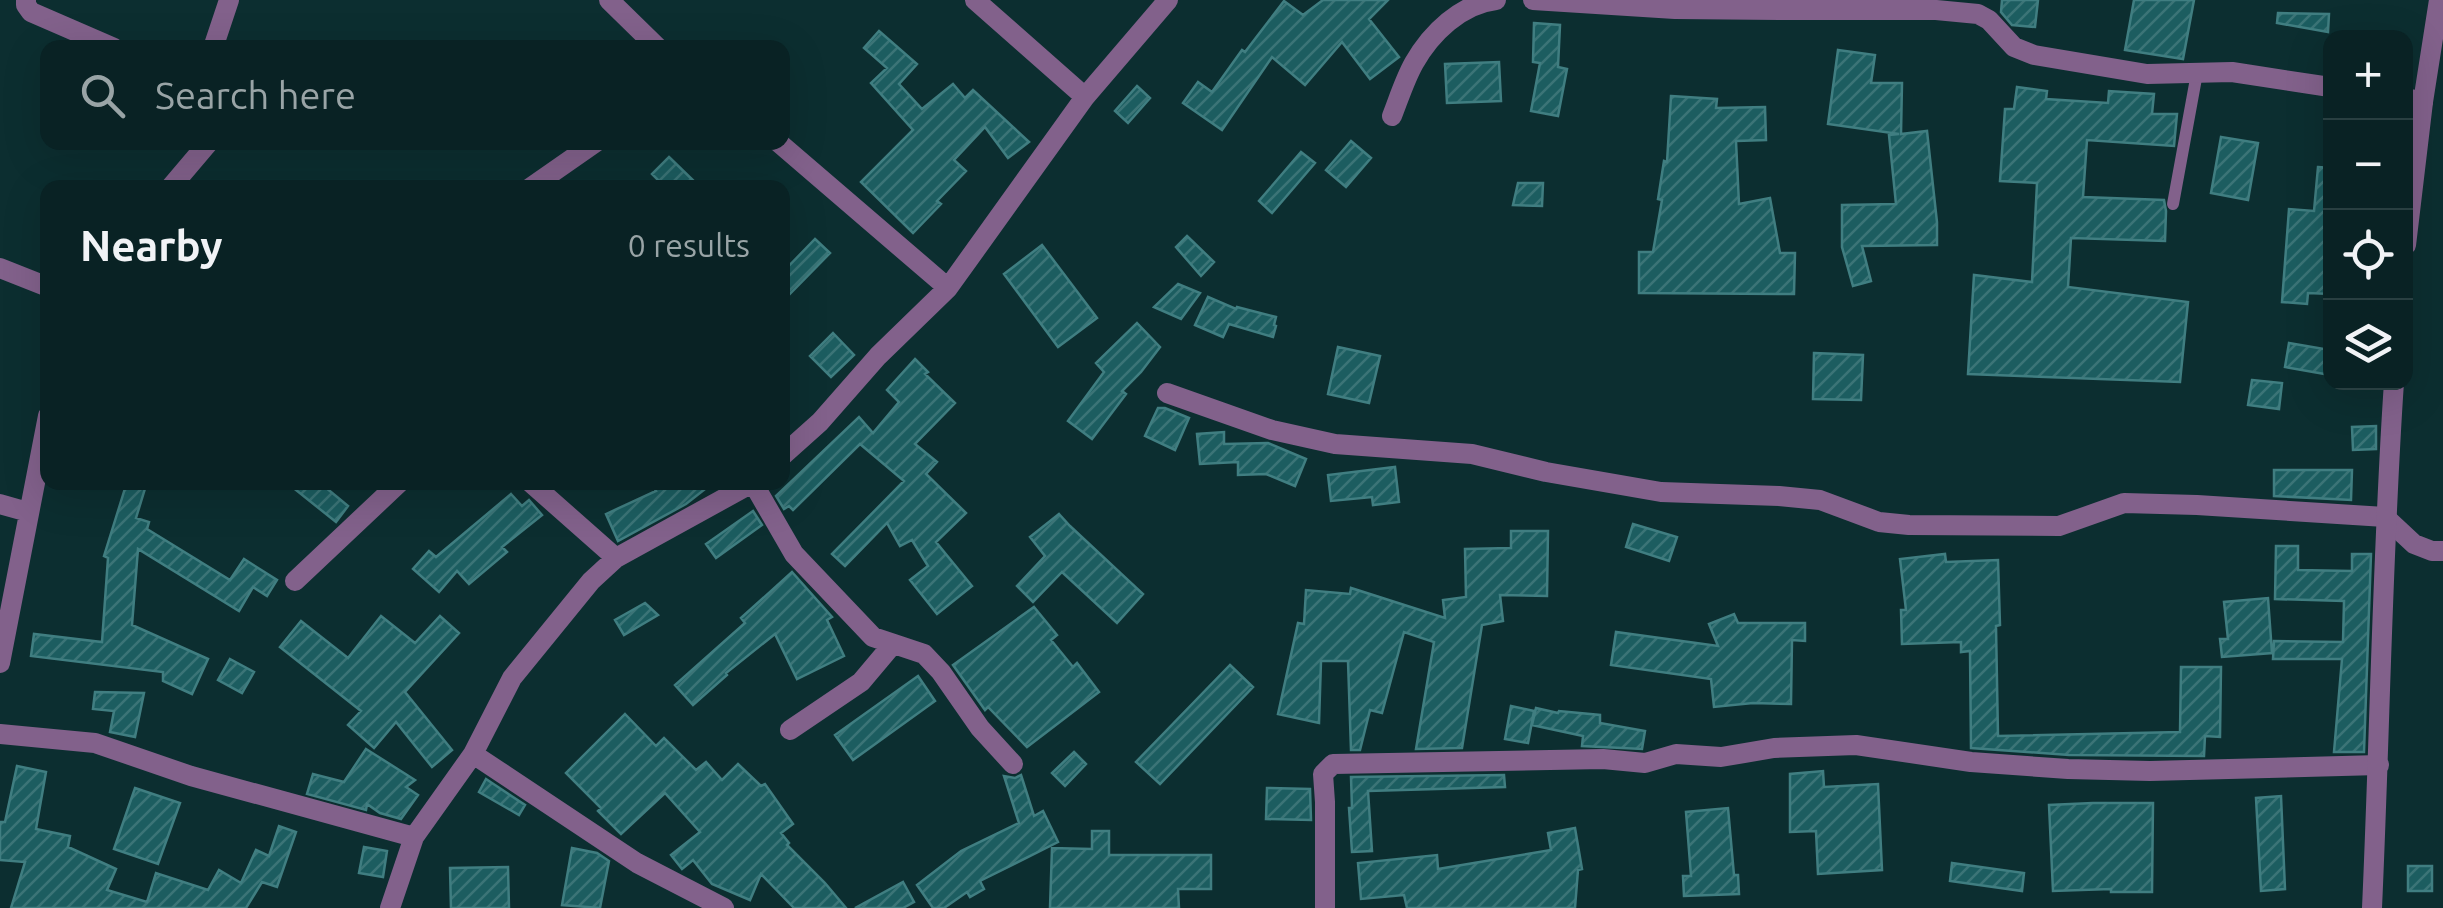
<!DOCTYPE html>
<html lang="en">
<head>
<meta charset="utf-8">
<style>
  :root { --surface:#092224; --page:#172f31; --text:#f1f3f6; --muted:#99a4a6; --line:#293f41 }
  body { margin:0; font-family:Ubuntu,sans-serif; background:var(--page); color:var(--text) }
  .controls { position:absolute; right:30px; top:30px; display:grid; overflow:hidden; border-radius:20px; box-shadow:0 10px 40px #0002 }
  .controls button { width:90px; height:90px; display:grid; place-items:center; padding:0; border:0; border-bottom:2px solid var(--line); background:var(--surface); color:var(--text); font:50px sans-serif }
  .list { margin:0; padding:0; list-style:none }
  h2 { display:flex; justify-content:space-between; align-items:center; height:130px; margin:0; padding:0 40px; font-size:42px }
  h2 small { font-size:32px; font-weight:400; color:var(--muted) }
  .icon { flex:none; width:55px; height:55px; fill:none; stroke:currentColor; stroke-width:2; stroke-linecap:round; stroke-linejoin:round }
  .map { position:relative; flex:none; width:2443px; height:908px; overflow:hidden }
  .search { position:absolute; background:var(--surface); box-shadow:0 10px 40px #0002; left:40px; top:40px; width:750px; height:110px; display:flex; align-items:center; gap:25px; box-sizing:border-box; padding:0 35px; border-radius:20px; color:var(--muted); font-size:38px }
  .panel { position:absolute; background:var(--surface); box-shadow:0 10px 40px #0002; left:40px; top:180px; width:750px; height:310px; border-radius:20px }
  .map>svg:first-child { display:block }
  .building { fill:url(#building-hatch); stroke:#407e81; stroke-width:2.5 }
  .lines { fill:none; stroke-linecap:round; stroke-linejoin:round }
  .service { stroke:#82618b; stroke-width:12 }
  .minor { stroke:#82618b; stroke-width:20 }
  .tertiary { stroke:#82618b; stroke-width:20 }
</style>
</head>
<body>
<div class="map">
<svg width="2443" height="908" viewBox="0 0 2443 908">
  <defs>
    <pattern id="building-hatch" width="6" height="6" patternUnits="userSpaceOnUse" patternTransform="scale(2.5)"><rect width="6" height="6" fill="#1c5d60"/><path d="M-1 1l2-2M0 6l6-6M5 7l2-2" fill="none" stroke="#3b7477"/></pattern>
  </defs>
  <rect width="100%" height="100%" fill="#0c2e30"/>
  <!-- building -->
  <path class="building" d="M1323,0H1388L1369,19L1399,57L1370,79L1342,42L1305,85L1272,57L1222,130L1183,103L1198,82L1212,92L1242,50L1245,52L1284,1L1303,15Z
    M2002,0H2038L2035,27L2012,25L2001,12Z
    M2134,0H2194L2183,59L2125,50Z
    M2278,13L2329,14L2328,32L2277,23Z
    M1534,23L1560,25L1558,67L1567,69L1558,116L1531,111L1540,63L1533,62Z
    M879,31L917,64L899,84L922,109L953,84L965,98L973,90L1029,142L1008,158L985,127L954,160L966,171L937,201L941,204L913,233L861,182L913,130L871,83L887,68L864,48Z
    M1838,50L1875,55L1871,83H1902L1901,134L1927,131L1937,222V245L1862,246L1871,281L1853,286L1842,247V205L1896,204L1889,135L1899,134L1828,124Z
    M1499,62L1501,101L1447,103L1445,64Z
    M1137,86L1150,98L1128,123L1115,111Z
    M2017,87L2047,91L2046,99L2108,103L2109,91L2154,94L2152,114H2177L2174,146L2087,140L2083,197L2164,200L2166,211L2165,241L2071,238L2068,287L2188,302L2180,382L1968,374L1974,275L2032,282L2037,183L2000,181L2005,109H2014Z
    M1671,96L1717,99L1716,108L1765,107L1766,140L1736,141L1739,204L1770,198L1780,253H1795L1794,294L1639,293V252H1653L1662,200L1658,199L1664,161L1667,162Z
    M2221,137L2258,143L2248,200L2211,193Z
    M1351,141L1371,158L1346,187L1326,170Z
    M1301,152L1315,163L1272,213L1259,201Z
    M669,157L701,188H666L652,174Z
    M2318,167L2330,168V294L2308,293L2307,304L2282,302L2289,209L2314,211Z
    M1518,183H1543L1542,206L1513,205Z
    M1187,236L1214,262L1201,276L1176,247Z
    M815,239L830,253L782,302V273Z
    M1042,245L1097,318L1058,347L1004,274Z
    M1178,284L1200,293L1181,319L1154,307Z
    M1208,297L1236,309L1237,307L1276,317L1274,325L1276,326L1273,337L1229,324L1223,337L1195,325Z
    M1137,323L1160,347L1141,372L1122,391L1126,394L1092,439L1068,421L1104,372L1096,363Z
    M833,333L854,355L831,377L810,356Z
    M2289,343L2330,350V375L2285,367Z
    M1338,347L1380,356L1369,403L1328,394Z
    M1814,353L1863,355L1861,400L1813,399Z
    M915,359L928,372L925,374L955,403L915,444L937,462L926,474L966,513L936,542L972,586L937,614L910,580L928,566L912,540L900,546L887,523L845,566L832,554L904,481L860,444L793,510L789,506L784,509L776,496L859,417L873,433L899,402L887,390Z
    M2252,380L2282,383L2279,409L2248,405Z
    M1158,408H1165L1189,418L1175,450L1145,436Z
    M2376,426V449L2353,450L2352,427Z
    M1224,432V444L1268,443L1306,459L1295,486L1266,474L1238,475V462L1200,464L1197,434Z
    M1395,467L1399,502L1373,505L1372,497L1331,501L1328,475Z
    M2274,470H2352L2351,500L2274,496Z
    M127,482H147L136,518L149,522L147,529L230,580L244,559L277,580L267,596L253,587L239,611L138,549L132,625L208,659L192,694L163,681V672L31,656L34,634L102,642L108,558L104,556Z
    M286,482H319L348,506L336,522Z
    M650,482H714L686,504L618,541L606,514L656,491Z
    M511,494L522,506L529,500L542,515L502,547L507,552L469,584L457,571L439,592L413,569L429,551L436,557Z
    M753,511L762,525L716,558L706,544Z
    M1059,514L1070,526L1143,594L1117,623L1062,572L1033,602L1017,586L1045,556L1030,537Z
    M1633,524L1677,537L1669,561L1626,547Z
    M1511,531H1548L1547,596L1500,595L1503,621L1482,625L1462,748L1416,749L1434,642L1404,632L1382,713L1370,710L1360,750H1351L1348,661H1321L1319,723L1278,714L1298,623L1304,624L1306,590L1350,594L1351,588L1445,618L1443,600L1466,597L1465,549L1511,548Z
    M2276,546H2298V570L2352,571V554H2371L2364,752H2334L2342,659H2273L2274,641L2343,642L2344,601L2275,599Z
    M1945,554L1946,562L1998,560L2000,625L1996,626L1998,736L2180,732L2181,667H2221L2220,737L2205,736L2204,756L2069,755L1971,748L1970,651L1961,652V642L1902,644L1901,610H1906L1900,559Z
    M792,572L832,617L827,620L844,656L797,679L775,634L726,673L727,675L693,705L675,685L745,623L741,618Z
    M2268,598L2272,653L2222,657L2220,639H2228L2224,602Z
    M645,603L658,615L624,635L615,620Z
    M1034,607L1057,635L1051,640L1073,667L1077,663L1099,692L1027,747L988,707L985,710L953,665Z
    M1734,614L1738,623H1805V641L1792,640L1791,704L1753,703L1714,707L1711,679L1611,665L1616,632L1718,646L1709,624Z
    M381,616L415,643L440,616L459,633L405,692L452,750L432,767L396,722L374,748L348,725L361,711L280,647L301,621L348,658Z
    M230,659L254,672L242,693L218,680Z
    M1230,665L1253,687L1160,784L1136,762Z
    M918,676L935,701L853,760L835,735Z
    M95,692L144,693L135,737L110,732L114,711L93,709Z
    M1511,706L1534,711L1528,743L1505,739Z
    M1536,708L1558,713L1559,711L1600,715V723L1645,731L1642,749L1582,746L1583,736L1532,725Z
    M625,714L656,746L664,738L696,770L706,762L722,780L738,764L761,786L765,784L793,824L781,833L789,843L787,845L825,883L846,908H794L761,874L750,900L712,884L693,860L682,869L671,855L700,832L665,793L621,834L598,811L601,808L566,773Z
    M366,749L415,780L406,787L418,795L401,819L380,813L367,804L366,810L307,794L313,774L344,782Z
    M1074,752L1086,764L1065,786L1052,773Z
    M17,766L46,772L36,829L70,836L68,847L116,869L107,890L147,902L156,873L208,890L219,870L241,883L256,850L269,856L279,826L296,832L277,887L262,882L246,908H11L25,862L0,860V822H5Z
    M1823,771L1824,787L1878,784L1882,870L1818,874L1816,831L1790,832V774Z
    M1021,775L1034,816L1043,811L1058,842L980,881L984,889L970,897L967,892L944,908H933L917,885L961,851L1019,823L1004,776L1015,778Z
    M1504,775L1505,787L1368,791L1372,851L1352,852L1349,808H1352L1351,777Z
    M486,779L525,805L519,815L479,792Z
    M135,788L180,803L158,864L114,849Z
    M1267,788L1310,789L1311,820L1266,819Z
    M2281,796L2285,889L2261,891L2256,798Z
    M2093,803H2153L2152,892H2111V889L2053,891L2049,805Z
    M1728,808L1734,875H1738L1739,894L1684,896L1683,876H1691L1686,812Z
    M1575,828L1582,869L1578,870L1575,908H1407L1404,895L1361,899L1358,863L1437,855L1438,869L1551,850L1548,833Z
    M1092,831H1109V855H1211V889H1178L1179,908H1050L1052,848L1092,849Z
    M364,847L387,851L383,877L359,873Z
    M572,848L597,853L609,861L600,908L562,905Z
    M1952,863L2024,873L2022,891L1950,881Z
    M2408,866H2432V891H2408Z
    M508,867L509,908H451L450,868Z
    M903,882L914,902L903,908H855Z"/>
  <g class="lines">
    <!-- service -->
    <path class="service" d="M2173,204L2197,73"/>
    <!-- minor -->
    <path class="minor" d="M26,0V5L31,12L114,48
      M609,0L658,48
      M975,0L1085,97
      M1533,0L1675,9L1787,10
      M1790,0L1787,10H1936L1978,14L1989,20L2014,47L2034,55L2147,74L2232,72L2330,87
      M213,48L229,0
      M2406,98L2423,102
      M1392,116C1399,98 1405,79 1414,63C1431,33 1461,4 1496,0
      M778,142L948,288
      M170,188L209,142
      M530,188L596,142
      M0,268L48,287
      M1167,393L1272,430L1335,444L1472,454L1546,472L1661,492L1779,496L1820,500L1879,522L1909,525L2059,526L2124,503L2197,505L2385,517L2414,544L2432,551H2443
      M782,456L820,422L878,356L948,288L1085,97L1168,0
      M530,482L616,558
      M753,483L794,554L873,637L924,654L941,672L980,728L1013,764
      M0,504L28,512
      M295,581L400,482
      M0,663L48,416
      M790,730L861,682L893,644
      M0,734L95,743L191,776L414,837
      M473,754L637,863L724,908
      M390,908L414,837L473,754L512,678L591,581L616,558L754,482
      M1325,908V802L1323,774L1333,764L1603,759L1645,763L1676,754L1721,757L1774,748L1856,745L1971,762L2068,769L2150,771L2379,765"/>
    <!-- tertiary -->
    <path class="tertiary" d="M2406,245L2423,102L2439,0
      M2372,908C2380,733 2382,558 2394,382"/>
  </g>
</svg>
<div class="controls">
<button>+</button>
<button>−</button>
<button><svg class="icon" aria-label="locate" viewBox="0 0 24 24"><circle cx="12" cy="12" r="6"/><path d="M12 2v4M12 18v4M2 12h4M18 12h4"/></svg></button>
<button><svg class="icon" aria-label="layers" viewBox="0 0 24 24"><path d="M12 4l9 5-9 5-9-5zM3 14l9 5 9-5"/></svg></button>
</div>
<div class="search"><svg class="icon" aria-label="search" viewBox="0 0 24 24"><circle cx="10" cy="10" r="6"/><path d="M15 15l6 6"/></svg>Search here</div>
<section class="panel">
<h2>Nearby<small>0 results</small></h2>
<ul class="list">
</ul>
</section>
</div>
</body>
</html>
